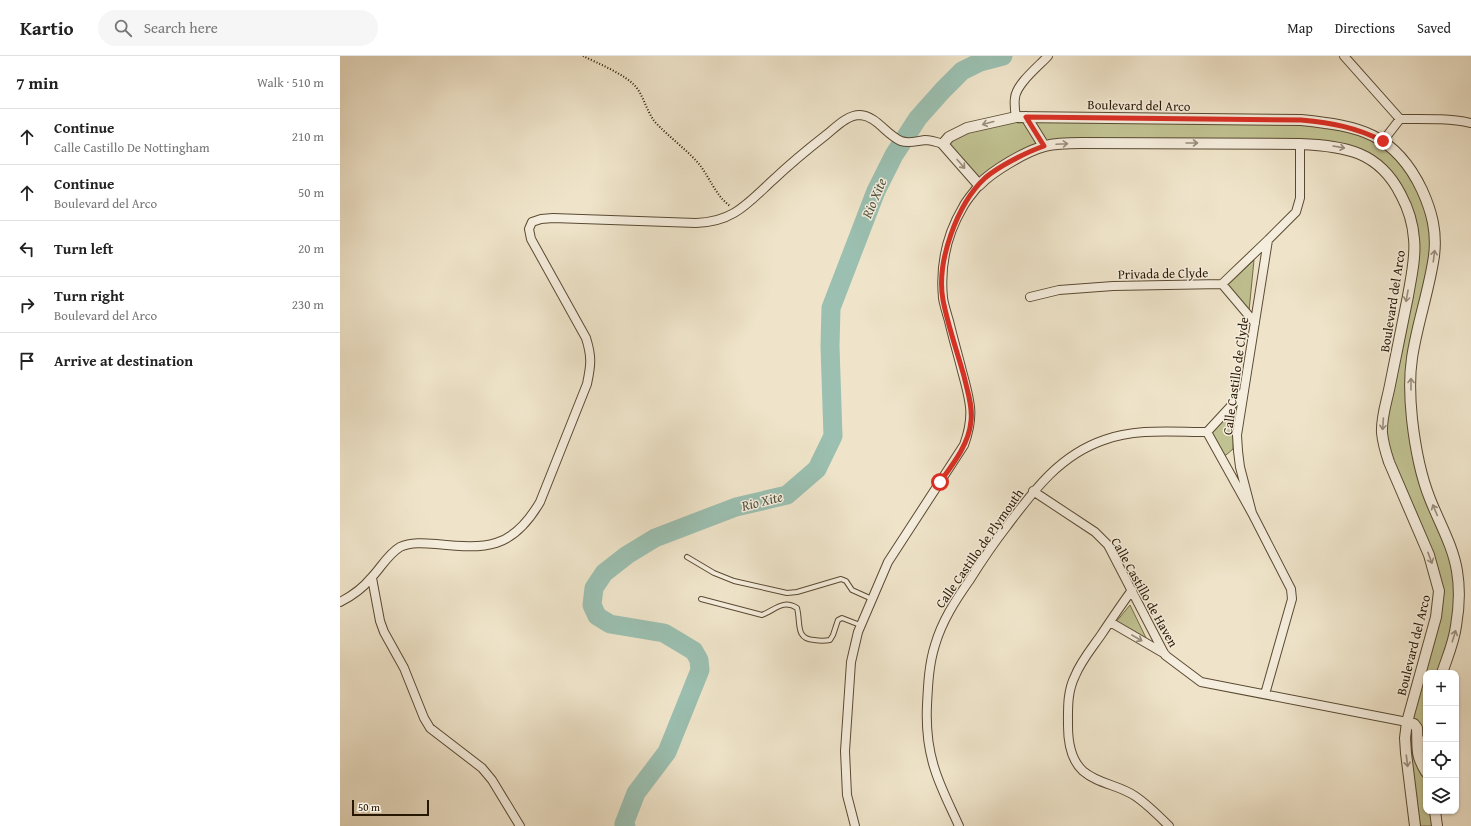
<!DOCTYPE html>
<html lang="en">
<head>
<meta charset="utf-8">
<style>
  :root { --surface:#fff; --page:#f6f6f6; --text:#222; --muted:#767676; --line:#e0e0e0 }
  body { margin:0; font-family:"Gentium Book Plus",serif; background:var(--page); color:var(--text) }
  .controls { position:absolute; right:12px; bottom:12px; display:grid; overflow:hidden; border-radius:8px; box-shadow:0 1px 3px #0004 }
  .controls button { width:36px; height:36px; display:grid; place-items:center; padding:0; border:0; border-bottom:1px solid var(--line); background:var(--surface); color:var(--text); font:20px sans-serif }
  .scale { position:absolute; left:12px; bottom:10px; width:77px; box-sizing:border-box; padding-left:4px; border:2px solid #281700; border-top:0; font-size:11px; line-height:14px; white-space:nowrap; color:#281700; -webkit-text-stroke:3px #f5eddd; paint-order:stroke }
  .stop { position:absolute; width:12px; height:12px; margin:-9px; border:3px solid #d93025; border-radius:50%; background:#fff }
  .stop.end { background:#d93025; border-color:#fff; box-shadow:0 1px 4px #0008 }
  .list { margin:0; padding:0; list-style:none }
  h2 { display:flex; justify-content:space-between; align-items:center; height:52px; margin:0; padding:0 16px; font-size:17px }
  h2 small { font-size:13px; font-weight:400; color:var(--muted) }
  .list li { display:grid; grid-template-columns:26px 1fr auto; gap:12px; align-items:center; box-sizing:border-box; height:56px; padding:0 16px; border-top:1px solid var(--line) }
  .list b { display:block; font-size:15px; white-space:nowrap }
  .list p { margin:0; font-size:13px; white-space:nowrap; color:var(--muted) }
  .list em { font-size:13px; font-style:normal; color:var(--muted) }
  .icon { flex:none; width:22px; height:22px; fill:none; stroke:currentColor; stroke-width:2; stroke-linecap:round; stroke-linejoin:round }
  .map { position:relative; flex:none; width:1131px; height:770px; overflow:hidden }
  header { display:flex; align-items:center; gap:24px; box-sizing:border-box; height:56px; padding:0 20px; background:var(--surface); border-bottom:1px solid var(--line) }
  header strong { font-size:19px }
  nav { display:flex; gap:22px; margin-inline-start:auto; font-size:14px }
  .search { width:280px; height:36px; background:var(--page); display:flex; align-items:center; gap:10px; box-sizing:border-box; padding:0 14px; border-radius:22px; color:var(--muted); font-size:15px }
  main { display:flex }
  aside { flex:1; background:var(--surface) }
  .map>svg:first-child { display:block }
  .green { fill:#c1c292; stroke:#746c49 }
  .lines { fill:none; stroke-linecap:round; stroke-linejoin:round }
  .river { stroke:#9bbfb0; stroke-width:19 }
  .service-casing { stroke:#5a4a32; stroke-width:6 }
  .minor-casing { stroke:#5a4a32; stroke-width:10 }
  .tertiary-casing { stroke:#5a4a32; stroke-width:12 }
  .path { stroke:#281700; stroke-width:2; stroke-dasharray:1 2; stroke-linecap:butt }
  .service { stroke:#f5eddd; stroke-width:4 }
  .minor { stroke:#f5eddd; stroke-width:8 }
  .tertiary { stroke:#f5eddd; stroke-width:10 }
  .oneway { stroke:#998d7a }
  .route { stroke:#d93025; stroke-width:5 }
  .labels { text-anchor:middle; stroke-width:3; stroke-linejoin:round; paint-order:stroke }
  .street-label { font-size:13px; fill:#281700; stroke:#f5eddd }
  .water-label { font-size:14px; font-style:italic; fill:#50523e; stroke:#f5eddd }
</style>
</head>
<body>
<header>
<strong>Kartio</strong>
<div class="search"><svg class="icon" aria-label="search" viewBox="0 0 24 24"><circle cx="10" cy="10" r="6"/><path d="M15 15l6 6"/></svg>Search here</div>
<nav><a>Map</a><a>Directions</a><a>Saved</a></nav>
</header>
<main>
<aside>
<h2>7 min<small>Walk · 510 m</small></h2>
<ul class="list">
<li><svg class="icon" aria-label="ahead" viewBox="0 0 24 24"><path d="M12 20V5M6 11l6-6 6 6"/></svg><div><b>Continue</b><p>Calle Castillo De Nottingham</p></div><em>210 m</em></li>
<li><svg class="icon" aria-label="ahead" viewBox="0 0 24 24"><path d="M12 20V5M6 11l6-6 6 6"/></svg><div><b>Continue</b><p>Boulevard del Arco</p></div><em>50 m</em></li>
<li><svg class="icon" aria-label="left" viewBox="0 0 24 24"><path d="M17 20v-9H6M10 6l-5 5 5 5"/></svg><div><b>Turn left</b></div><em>20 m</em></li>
<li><svg class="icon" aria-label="right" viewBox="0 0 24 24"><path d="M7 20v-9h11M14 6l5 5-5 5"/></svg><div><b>Turn right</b><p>Boulevard del Arco</p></div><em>230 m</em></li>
<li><svg class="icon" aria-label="arrive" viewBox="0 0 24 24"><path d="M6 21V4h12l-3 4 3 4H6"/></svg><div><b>Arrive at destination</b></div></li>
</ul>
</aside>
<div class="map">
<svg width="1131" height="770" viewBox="0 0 1131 770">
  <rect width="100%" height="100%" fill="#efe4ca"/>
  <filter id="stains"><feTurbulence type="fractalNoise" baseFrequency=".005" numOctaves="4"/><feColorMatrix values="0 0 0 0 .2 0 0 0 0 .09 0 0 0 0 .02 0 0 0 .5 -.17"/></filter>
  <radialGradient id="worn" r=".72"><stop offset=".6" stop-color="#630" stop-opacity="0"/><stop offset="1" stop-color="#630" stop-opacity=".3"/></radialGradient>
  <!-- green -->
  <path class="green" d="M961,64L1025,76L1070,111L1095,183L1072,303L1076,390L1111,492L1119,537L1102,617H1086V755H1095L1097,770H1075L1066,697L1099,535L1042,376L1074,182L1047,118L1005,92L704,90L639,129L604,85L653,65Z
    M914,204L909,255L888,229Z
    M883,363L894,368L893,393L886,399H881L870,378Z
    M790,549L807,584L776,566Z"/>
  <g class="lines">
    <!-- river -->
    <path class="river" d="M286,770L284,768L296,737L327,696L360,614L359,604L354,595L324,577L270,568L257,560L252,549L254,532L264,517L287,499L315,482L396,451L447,439L477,413L493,380L490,290L491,252L536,135L554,99L578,62L603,34L622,15L640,6L663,0"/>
    <defs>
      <path id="service" d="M347,501L374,517L394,525L447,537L457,536L501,523L506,525L512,534L532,543
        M361,543L422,559C435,554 443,543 457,552C461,567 455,583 474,584C480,585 485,585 490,584L493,579L498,564L502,562L520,569"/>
      <path id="minor" d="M1004,0L1060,63
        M676,61C675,55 674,48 675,42C676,28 699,10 708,0
        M1043,85L1060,63C1084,63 1108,62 1131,67
        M882,228L915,267
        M690,241L719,234L773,230L882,228L928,184L956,156L960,142V88
        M867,376L903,337
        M693,435L755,476L768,489L825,599L861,626L1067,666
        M32,522L40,565L44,576L64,612L84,662L90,672L142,712L152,724L180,770
        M792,534C781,549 771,564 761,579C752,592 741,605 735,620C727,636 728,653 728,670C728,686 731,704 743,715C758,728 779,729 795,740C807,748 818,759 829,770
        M0,546C12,540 22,533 31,522C41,512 47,499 60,491C71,486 84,487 96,488C146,493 172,494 200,446L247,328C251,309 252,301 246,282L191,183L189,173L192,166L201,163L213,162L356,167C393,166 407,148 433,124C450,108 468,93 486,79C496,71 507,59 520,59C537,60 546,79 561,85C569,88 576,85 585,84C591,84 597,86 603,88
        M770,566L825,598
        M925,638L952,543L951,533L912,457L900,411L898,395L897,379L928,184
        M515,770L507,739L505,695L511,606L518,576L548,506L624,389C635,359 630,345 622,315C618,299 613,282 609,265C607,258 604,249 603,242C600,210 607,178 623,151C627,143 634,136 639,129
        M619,770C611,752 601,733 595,714C588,693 586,670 587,649C588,628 589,608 595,589C602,565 615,545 629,525C641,506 653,488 667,470C694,434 720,399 764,384C796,372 833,376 867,376L912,457"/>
      <path id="tertiary" d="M686,61L704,90
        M1067,666L1074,668L1077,672C1078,692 1075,698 1086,716
        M1086,684V690
        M1095,755L1097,770
        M1075,770L1066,697L1065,682L1067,666L1096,561L1099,535L1089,499L1049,406C1046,397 1043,387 1042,377C1041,361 1047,345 1050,329C1056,299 1062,270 1068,240C1071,222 1076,201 1074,183C1073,169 1068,152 1061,139C1039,95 1005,90 960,88L741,87C729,87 717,87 705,90C686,95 652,115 639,129L603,88L609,81L627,72L676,61L961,64C1019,70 1055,77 1082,134C1092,156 1097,176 1094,200C1089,235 1077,268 1072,302C1069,322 1070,344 1072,363C1075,390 1080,418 1090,443C1099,466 1113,490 1117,515C1120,533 1119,553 1116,570C1114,586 1107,602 1102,617"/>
    </defs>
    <!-- service casing -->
    <use href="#service" class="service-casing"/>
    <!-- minor casing -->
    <use href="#minor" class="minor-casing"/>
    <!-- tertiary casing -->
    <use href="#tertiary" class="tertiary-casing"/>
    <!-- path -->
    <path class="path" d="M243,0C259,8 285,18 296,31C304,41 307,56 315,66C329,81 346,93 359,108C370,122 376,140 390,150"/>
    <!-- service -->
    <use href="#service" class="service"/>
    <!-- minor -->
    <use href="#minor" class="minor"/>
    <!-- tertiary -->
    <use href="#tertiary" class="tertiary"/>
  </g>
  <!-- one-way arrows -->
  <defs><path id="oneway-shaft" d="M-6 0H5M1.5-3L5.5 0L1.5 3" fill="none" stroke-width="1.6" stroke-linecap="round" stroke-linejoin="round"/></defs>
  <g class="oneway">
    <use href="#oneway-shaft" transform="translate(648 67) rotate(165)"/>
    <use href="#oneway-shaft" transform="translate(852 87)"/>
    <use href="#oneway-shaft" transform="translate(722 88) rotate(-3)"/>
    <use href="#oneway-shaft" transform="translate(999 91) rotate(10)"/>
    <use href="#oneway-shaft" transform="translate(621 108) rotate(49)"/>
    <use href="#oneway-shaft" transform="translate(1094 200) rotate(-83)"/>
    <use href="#oneway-shaft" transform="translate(1067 240) rotate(100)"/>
    <use href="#oneway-shaft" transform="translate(1071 328) rotate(-90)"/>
    <use href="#oneway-shaft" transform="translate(1043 368) rotate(94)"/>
    <use href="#oneway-shaft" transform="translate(1095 454) rotate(-113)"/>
    <use href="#oneway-shaft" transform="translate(1090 502) rotate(70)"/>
    <use href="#oneway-shaft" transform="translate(1114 580) rotate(-73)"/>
    <use href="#oneway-shaft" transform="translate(797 582) rotate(30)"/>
    <use href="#oneway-shaft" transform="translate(1067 705) rotate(83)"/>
  </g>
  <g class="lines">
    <!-- route -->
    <path class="route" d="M600,426C613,408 629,388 631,365C633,350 627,334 624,320C617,295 608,270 603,244C596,206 617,148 645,122C659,110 687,96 704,90L686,61L961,64C992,67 1015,71 1043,85"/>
  </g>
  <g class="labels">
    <!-- street labels -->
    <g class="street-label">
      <text transform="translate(799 49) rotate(1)" y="5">Boulevard del Arco</text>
      <text transform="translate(823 217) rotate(-1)" y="5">Privada de Clyde</text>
      <text transform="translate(1052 245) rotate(-81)" y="5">Boulevard del Arco</text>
      <text transform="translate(895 320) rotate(-82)" y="5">Calle Castillo de Clyde</text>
      <text transform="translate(639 492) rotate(-55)" y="5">Calle Castillo de Plymouth</text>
      <text transform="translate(805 536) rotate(61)" y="5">Calle Castillo de Haven</text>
      <text transform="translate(1073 589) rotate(-76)" y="5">Boulevard del Arco</text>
    </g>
    <!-- water labels -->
    <g class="water-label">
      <text transform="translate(534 142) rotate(-67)" y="5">Rio Xite</text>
      <text transform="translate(422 445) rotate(-14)" y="5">Rio Xite</text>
    </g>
  </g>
  <rect width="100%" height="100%" filter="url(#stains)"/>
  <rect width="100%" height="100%" fill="url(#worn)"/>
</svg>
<div class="controls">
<button>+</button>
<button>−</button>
<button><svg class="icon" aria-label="locate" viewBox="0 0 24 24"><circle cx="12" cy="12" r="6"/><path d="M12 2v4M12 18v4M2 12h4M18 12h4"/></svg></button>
<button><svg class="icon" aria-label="layers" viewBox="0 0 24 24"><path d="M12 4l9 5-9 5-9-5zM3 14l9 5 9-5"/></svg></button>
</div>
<div class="scale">50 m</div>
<div class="stop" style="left:600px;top:426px"></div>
<div class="stop end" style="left:1043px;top:85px"></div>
</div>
</main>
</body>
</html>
